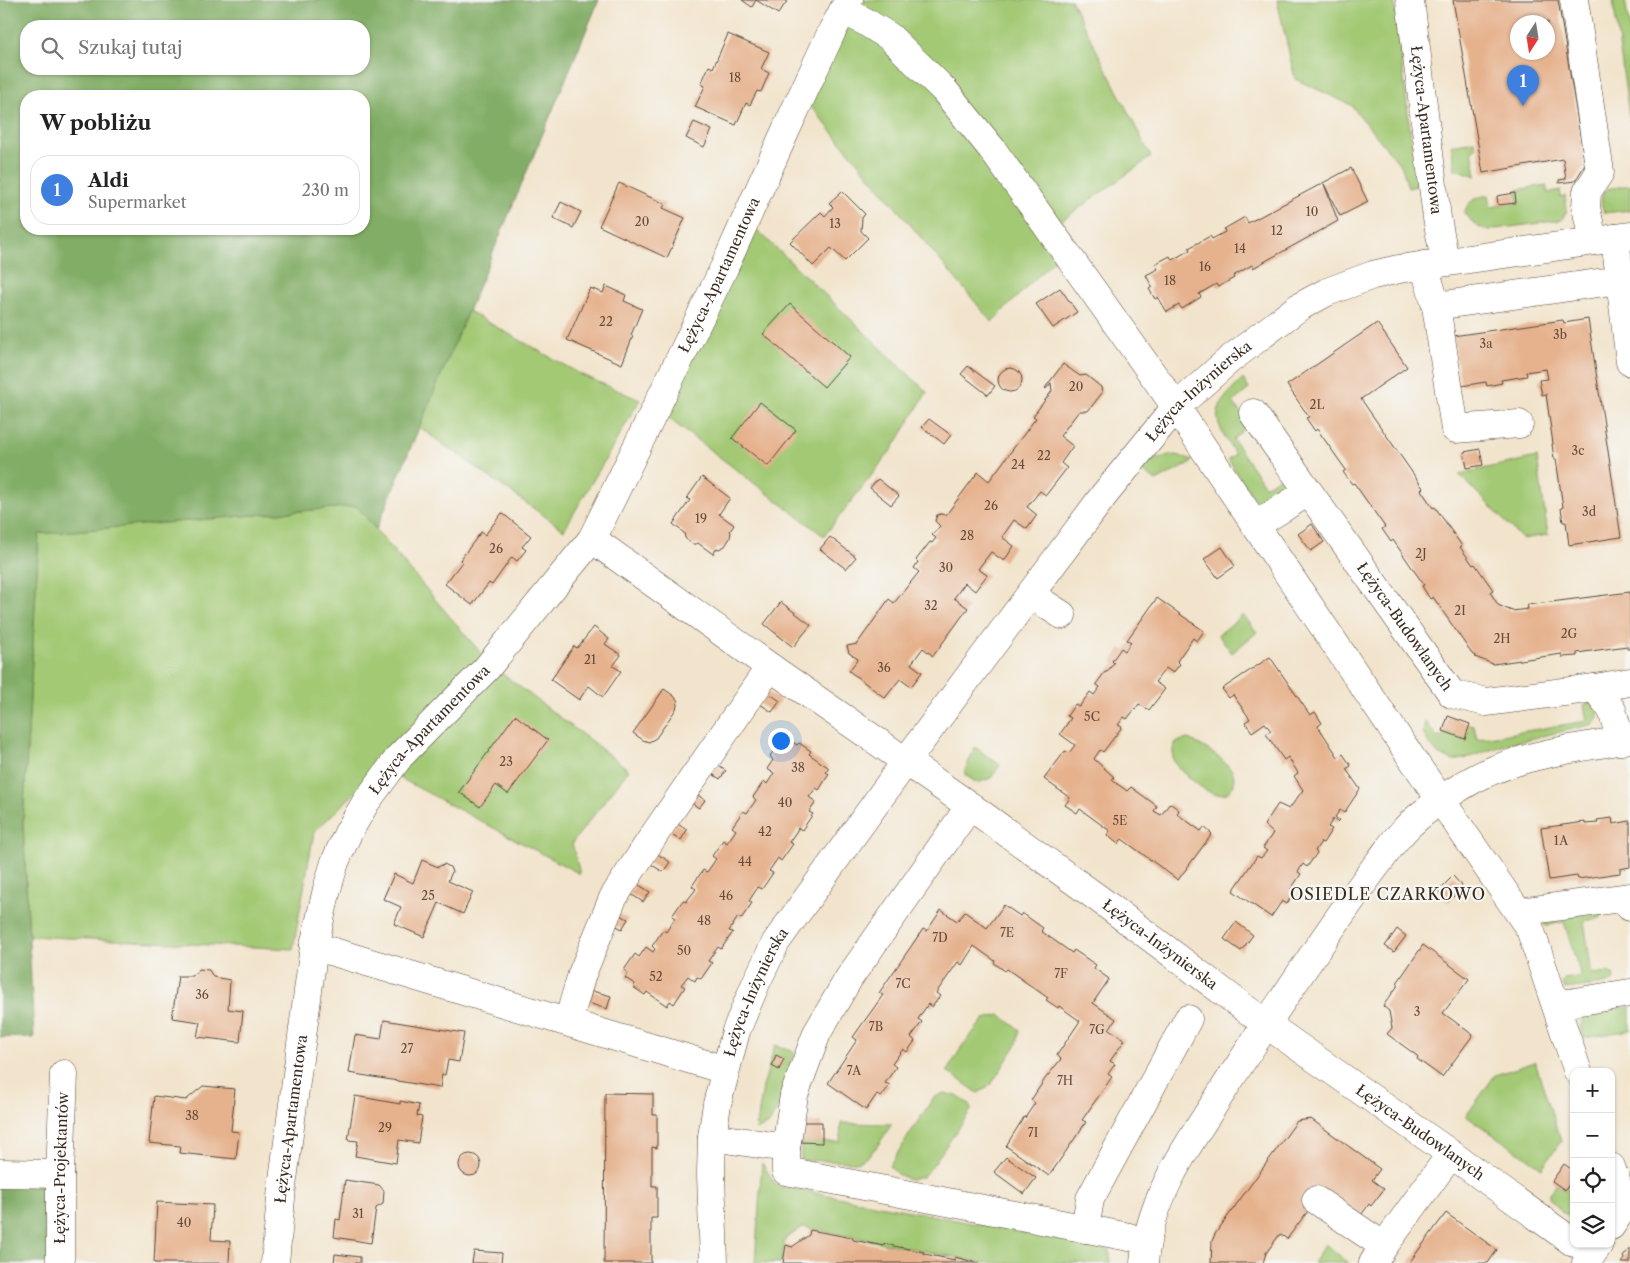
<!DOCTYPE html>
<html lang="pl">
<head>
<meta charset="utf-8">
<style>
  :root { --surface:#fff; --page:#f6f6f6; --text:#222; --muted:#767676; --line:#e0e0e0; --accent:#ea580c }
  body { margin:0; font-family:"Libre Caslon Text",serif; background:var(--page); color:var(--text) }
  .controls { position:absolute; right:15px; bottom:15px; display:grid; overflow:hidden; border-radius:10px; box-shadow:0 1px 4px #0004 }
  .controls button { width:45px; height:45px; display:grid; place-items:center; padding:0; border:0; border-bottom:1px solid var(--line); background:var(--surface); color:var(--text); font:25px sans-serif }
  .compass { position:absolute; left:1510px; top:15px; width:45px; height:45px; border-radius:50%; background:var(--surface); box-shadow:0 1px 4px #0004; rotate:192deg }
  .you { position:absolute; left:780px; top:740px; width:18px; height:18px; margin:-12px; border:4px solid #fff; border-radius:50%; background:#1a73e8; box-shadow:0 0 0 8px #1a73e833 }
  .badge { display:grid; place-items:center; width:32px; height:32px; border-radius:50%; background:var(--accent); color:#fff; font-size:16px; font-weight:700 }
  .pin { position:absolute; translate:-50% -41px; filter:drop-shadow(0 1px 2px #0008) }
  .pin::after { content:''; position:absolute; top:26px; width:18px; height:15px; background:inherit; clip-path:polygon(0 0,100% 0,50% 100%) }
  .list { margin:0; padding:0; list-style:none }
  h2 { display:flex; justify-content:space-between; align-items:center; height:65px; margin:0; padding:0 20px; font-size:21px }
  h2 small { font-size:16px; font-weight:400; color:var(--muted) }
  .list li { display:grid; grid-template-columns:32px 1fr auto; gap:15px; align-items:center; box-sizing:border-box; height:70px; margin:0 10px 10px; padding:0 10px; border:1px solid var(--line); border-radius:20px }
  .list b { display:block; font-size:19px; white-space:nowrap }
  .list p { margin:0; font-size:16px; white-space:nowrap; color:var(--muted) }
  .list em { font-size:16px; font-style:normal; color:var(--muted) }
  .icon { flex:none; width:28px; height:28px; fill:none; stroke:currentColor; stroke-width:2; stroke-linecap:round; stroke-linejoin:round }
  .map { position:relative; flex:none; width:1630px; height:1263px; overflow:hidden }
  .search { position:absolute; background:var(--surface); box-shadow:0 1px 4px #0004; left:20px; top:20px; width:350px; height:55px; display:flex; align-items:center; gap:12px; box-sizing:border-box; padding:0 18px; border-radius:20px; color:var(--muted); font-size:19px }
  .panel { position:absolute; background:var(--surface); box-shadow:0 1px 4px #0004; left:20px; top:90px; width:350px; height:145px; border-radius:20px }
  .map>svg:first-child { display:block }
  .green { fill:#a3c974; stroke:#6f7a49 }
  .forest { fill:#82ad66; stroke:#5e6c42; fill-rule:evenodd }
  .building { fill:#e6b28e; fill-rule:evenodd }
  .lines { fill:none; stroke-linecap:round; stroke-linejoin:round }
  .minor-casing { stroke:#564638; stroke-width:29 }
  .minor { stroke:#fff; stroke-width:28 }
  .labels { text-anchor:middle; stroke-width:4.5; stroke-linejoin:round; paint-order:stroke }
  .number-label { font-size:12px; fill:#664c3a }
  .street-label { font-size:15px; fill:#3b2a1e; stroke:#f6f6f2 }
  .neighbourhood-label { font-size:16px; letter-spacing:1px; fill:#3b2a1e; stroke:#f6f6f2 }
</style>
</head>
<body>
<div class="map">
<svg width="1630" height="1263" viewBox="0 0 1630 1263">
  <rect width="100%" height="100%" fill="#f6f6f2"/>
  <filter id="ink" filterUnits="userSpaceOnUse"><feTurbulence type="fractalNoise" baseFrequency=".02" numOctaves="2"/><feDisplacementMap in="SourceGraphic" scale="10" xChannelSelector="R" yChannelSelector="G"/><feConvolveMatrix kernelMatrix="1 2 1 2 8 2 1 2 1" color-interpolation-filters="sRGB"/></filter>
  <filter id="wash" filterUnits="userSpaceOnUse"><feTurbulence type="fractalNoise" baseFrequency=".0096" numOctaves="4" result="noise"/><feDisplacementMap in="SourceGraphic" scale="20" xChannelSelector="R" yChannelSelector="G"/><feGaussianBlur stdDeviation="1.12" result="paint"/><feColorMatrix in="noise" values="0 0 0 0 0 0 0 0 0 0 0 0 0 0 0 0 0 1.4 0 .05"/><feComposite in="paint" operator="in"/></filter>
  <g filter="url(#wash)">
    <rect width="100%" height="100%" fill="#f2e4cc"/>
    <!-- green -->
    <path class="green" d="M854,0H1071L1151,157L1061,221L1074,240L992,322L802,96Z
      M1277,0H1394L1417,186L1408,188L1402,167L1351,105L1295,79Z
      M1613,0H1625L1630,33V123Z
      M1474,141L1476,148L1472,150L1476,176L1455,169L1451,145Z
      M1546,185L1548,193L1560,190L1561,197L1565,196L1567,210L1562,220L1488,230L1478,227L1464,214C1468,200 1475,198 1488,195L1491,207L1518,202L1516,190Z
      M1630,185V210L1605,213C1600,205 1600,197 1606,189Z
      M751,224L927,392L893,448L824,536L656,409Z
      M468,311L582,375L640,400L564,530L419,427Z
      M1243,379L1249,389L1233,402C1245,420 1253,423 1233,439L1265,486L1283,475C1288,488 1281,495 1271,502L1255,500L1228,459L1235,454C1212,417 1209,411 1243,379Z
      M1177,455L1192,460L1191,463L1156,481L1141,470C1150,458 1164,456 1177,455Z
      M1537,457L1548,535L1522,539L1459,474Z
      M357,506L376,530L491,665L629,770L572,843L580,874L381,768L314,832L293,949L29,936L23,823L39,534Z
      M1243,615L1257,632L1232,653L1218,635Z
      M1592,702C1598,712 1602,714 1594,724L1508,744L1464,759L1453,761L1438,754L1428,742L1423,733L1425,721L1438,738L1447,733L1464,739L1469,725L1474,726L1477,739L1587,721L1584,705Z
      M1188,739C1199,743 1229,762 1233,773C1234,776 1234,781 1234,785L1227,793C1223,794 1218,795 1214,794C1201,790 1181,771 1173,760V749L1176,742Z
      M975,747L1000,765L991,778L977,783L965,775V770Z
      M1604,912L1600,918L1584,921L1592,974L1608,972L1613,975L1614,979L1611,983L1565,989L1562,984L1564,979L1581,976L1564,922L1545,926L1542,920Z
      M1630,1007V1030L1584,1038C1581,1028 1580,1022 1586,1013Z
      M1000,1015L1020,1030L1017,1044L992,1083L985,1089L978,1093L947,1071L963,1045L984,1019Z
      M775,1045L795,1052L777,1109L769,1124L756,1130L763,1087Z
      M1535,1062L1561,1141L1542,1168L1466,1116L1495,1075Z
      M944,1093L957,1096L970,1105L971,1110L930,1169L922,1177L910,1180L897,1174L889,1166L933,1098Z
      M841,1123L892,1124C882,1138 873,1158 856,1162L801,1160V1142H840Z
      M762,1163L776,1185L1110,1250V1263H984L803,1227L785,1239L781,1263H755Z
      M1574,1178V1217L1563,1213L1549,1198V1193L1556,1184L1565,1190Z
      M1325,1244L1349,1263H1313Z"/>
    <!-- forest -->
    <path class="forest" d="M0,0H599L376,530L357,506L39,534L23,823L34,1038L0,1037ZM26,26H364V69H26ZM26,96H364V229H26Z
      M0,1174L37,1177L60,1204L62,1263H0Z"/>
    <g id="blocks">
      <!-- building -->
      <path class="building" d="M742,0H788L778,14L756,0L752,7Z
        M1453,0H1558L1585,165L1575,181L1559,183V180L1566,179L1563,159L1483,173ZM1518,22H1548V52H1518Z
        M728,34L769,52L761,69L769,73L761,92L757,91L750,105L746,103L736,125L695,107L705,86L701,84L709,66L713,68Z
        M694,122L712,130L704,147L686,138Z
        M1351,168L1368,202L1340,216L1324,184L1338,221L1253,268L1252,265L1233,276L1234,278L1218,287L1216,284L1199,294L1201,297L1182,309L1179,305L1167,312L1158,297L1155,299L1149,289L1152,287L1146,275L1158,269L1155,264L1170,256L1172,260L1190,250L1189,248L1210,236L1212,239L1225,232L1224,229L1245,217L1248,223Z
        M619,183L665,204L663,208L685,218L667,258L599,226Z
        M842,191L865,214L862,218L861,231L868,238L845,261L831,248L813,266L790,242L821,212L825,216L833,207L829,203Z
        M1515,193L1516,203L1498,205L1497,196Z
        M561,202L581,212L573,228L553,218Z
        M606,286L626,295L624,301L642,309L631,335L633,336L622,364L567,340L590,288L603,293Z
        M1060,288L1077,312L1053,328L1036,304Z
        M790,304L850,357L824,387L763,334Z
        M1588,319L1621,537L1569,545L1566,522H1563L1561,508L1563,507L1556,459H1554L1552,444H1553L1546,394L1542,395L1539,380L1548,379L1546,369L1526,372L1527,376L1501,380L1502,383L1487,386L1486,382L1461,386L1453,336L1563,320L1564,323Z
        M1377,323L1407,367L1361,399L1423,488L1421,490L1433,508L1435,507L1462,546L1460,547L1473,565L1475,564L1493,590L1490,592L1498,605L1512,611L1528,609L1527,605L1630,592V649H1627V646L1577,653V656L1562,657V654L1493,664L1475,657L1476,656L1472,654L1433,597L1430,599L1422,586L1424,585L1393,540L1391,542L1382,529L1385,527L1354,483L1352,484L1343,472L1346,470L1317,429L1315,431L1306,418L1309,417L1287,385Z
        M1063,364L1080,376L1086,375L1101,387L1102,393L1088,411H1079L1060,436L1073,446L1061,463L1067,468L1046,495L1040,491L1027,507L1037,515L1027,529L1014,520L1002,537L1014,546L1004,561L991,552L978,569L987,575L975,591L965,583L954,598L968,608L933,656L923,648L911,664L922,672L911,687L900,679L885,698L849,671L858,659L849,653L847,646L857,644L889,599L894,603L919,572L914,568L918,562L916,560L930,542L932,543L936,538L932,535L940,526L935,521L937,515L941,514L946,515L978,472L989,481L1036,418L1033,416L1052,391L1051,383L1046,389L1045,388Z
        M968,366L995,386L988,395L961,374Z
        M998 380a12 12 0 1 1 24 0a12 12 0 1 1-24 0Z
        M760,402L796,430L768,466L732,438Z
        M929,419L951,435L944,444L922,427Z
        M1480,449L1483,465L1467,468L1464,452Z
        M702,477L730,498L719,514L734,525L730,531L731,532L730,538L725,546L719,549L717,548L713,554L698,543L696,544H692L685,538L684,533L673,524L690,500L687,498Z
        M878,479L899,496L891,505L870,488Z
        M502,513L531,536L522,547L526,550L517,561L512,557L492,585L489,583L472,605L445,584L462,562L460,560L481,532L485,535Z
        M1312,524L1324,542L1311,551L1298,534Z
        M830,537L856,557L846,569L820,549Z
        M1222,547L1235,566L1218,578L1204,559Z
        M1157,598L1204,631L1197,641L1193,638L1177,661L1180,664L1173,673L1166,668L1155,682L1165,689L1149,710L1139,704L1127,719L1124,717L1118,725L1122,727L1103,752L1100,750L1094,759L1114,777L1112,780L1127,791L1131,787L1157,806L1154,811L1161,815L1170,803L1179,810L1177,814L1201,831L1204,827L1212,834L1178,880L1122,839L1118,844L1107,835L1110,831L1080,809L1077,813L1065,805L1070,798L1044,779L1065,751L1069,753L1075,745L1060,734L1071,718L1067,716L1075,704L1079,707L1090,692L1094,695L1100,687L1096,684L1105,672H1107L1114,663L1112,661L1121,648L1125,651L1131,642L1127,640Z
        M781,602L811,625L793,647L764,624Z
        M594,627L609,639L605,644L621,655L613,666L621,671L603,697L589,686L579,700L551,680L574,646L577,648Z
        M1270,657L1310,715L1315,712L1322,723L1318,726L1338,757L1343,754L1351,766L1346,769L1360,789L1344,813L1340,810L1335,817L1339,820L1337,822L1333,819L1328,827L1332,829L1323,843L1321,842L1315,851L1317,853L1307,867L1303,864L1298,872L1301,874L1291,889L1294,892L1287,904L1282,901L1271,917L1233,891L1257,856L1261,858L1267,851L1263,848L1273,833L1264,825L1278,804L1289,809L1303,790L1294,776L1298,773L1288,757L1284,760L1266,734L1271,731L1265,723L1252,732L1245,722L1250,719L1233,695L1229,698L1222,689Z
        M664,689L674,696L678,701L676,709L656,738L649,742L643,740L633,733Z
        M766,691L780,701L772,712L757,702Z
        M515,715L548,740L508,794L496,785L480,807L459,792Z
        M1448,716L1470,724L1465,739L1443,731Z
        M787,739L797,745L799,743L811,751L809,754L829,768L826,772L829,774L819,790L816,788L809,797L816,802L809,812L813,814L802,830L798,828L796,832L789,842L793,844L781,861L778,858L769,871L773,873L762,889L758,887L749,901L752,903L741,919L738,917L729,931L733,932L721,949L718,947L715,951L708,961L712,963L701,979L697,977L695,981L688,976L681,985L685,987L674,1004L670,1001L667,1006L647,992L645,995L633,987L635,984L625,978L628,973L624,970L635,954L639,957L646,947L653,952L655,949L652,946L663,930L666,932L675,918L672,916L683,900L686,902L696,889L692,886L703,870L707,872L716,859L712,856L723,840L727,843L736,830L732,827L743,811L747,813L756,800L753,797L764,781L767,784L774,773L767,769L773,760L770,756L781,740L784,743Z
        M717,765L726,771L720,779L711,773Z
        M696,794L705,800L699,808L690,802Z
        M1612,818L1613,824L1630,821V867L1620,869V873L1578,879L1577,876L1549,880L1541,828L1585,822V824L1598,823L1597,820Z
        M676,823L687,830L681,840L670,833Z
        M656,853L670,862L663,872L649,863Z
        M422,860L438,867L444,864L450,867L452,872L448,881L473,892L463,914L439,903L424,937L394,924L401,907L383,899L394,874L413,883Z
        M1453,876L1463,887L1448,902L1438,891Z
        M636,883L650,892L643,902L629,893Z
        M1004,905L1020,916L1022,913L1043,928L1041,931L1072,953L1074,950L1096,965L1094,968L1109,979L1093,1003L1116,1019L1109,1029L1125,1040L1110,1061L1115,1064L1108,1074L1112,1077L1082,1120L1086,1122L1049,1176L1006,1146L1024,1117L1025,1118L1035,1103L1031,1100L1045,1079L1061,1059L1057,1055L1080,1021L1059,1006L1058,1008L1046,1000L1048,998L1007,969L1005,971L994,963L995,961L974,946L962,965L958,962L936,993L940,996L932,1007L928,1004L918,1019L922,1022L911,1037L915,1041L907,1052L903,1049L892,1064L896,1067L885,1083L890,1085L881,1097L877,1094L866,1110L828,1083L857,1040L853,1037L883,995L879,993L923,929L927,931L941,910L957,921L965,912L987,928Z
        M618,914L628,919L622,929L613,924Z
        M1236,922L1253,935L1241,951L1224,939Z
        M1397,929L1406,936L1394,952L1385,946Z
        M1423,945L1469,979L1443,1013L1473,1035L1442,1077L1417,1059L1418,1057L1416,1055L1387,1034L1392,1028L1389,1011L1383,1006L1399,984L1397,983Z
        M199,969L209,970L213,977L230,980L228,1009L243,1011L240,1042L197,1037L200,1022L172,1018L178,976H193Z
        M592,991L611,996L607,1009L588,1003Z
        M384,1020L464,1033L459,1062L448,1060L445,1075H442L440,1088L349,1073L355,1035L381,1039Z
        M776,1055L784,1059L779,1070L772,1066Z
        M203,1086L235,1089L231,1131L239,1132L236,1159L179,1153L180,1146L149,1143L154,1096L186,1100Z
        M605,1093L653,1094V1115H657V1148L652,1147V1186H657V1218H651V1263H604Z
        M355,1096L400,1104V1101L419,1105L417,1116L422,1117L418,1143L399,1140L396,1163L355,1156L358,1141L348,1140Z
        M1311,1119L1380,1169L1372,1180L1384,1189L1371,1206L1369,1204L1359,1218L1316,1200L1287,1239L1280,1234L1266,1253L1263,1263H1211L1212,1241L1215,1234L1297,1121Z
        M801,1122H822V1143L801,1142Z
        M459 1165a11 11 0 1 1 22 0a11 11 0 1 1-22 0Z
        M1006,1157L1036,1178L1024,1194L994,1172Z
        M1564,1164L1574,1171V1178L1565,1190L1552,1181Z
        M345,1180L379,1185L384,1191L383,1204L376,1208L371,1243L334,1237L336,1219L340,1220Z
        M157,1202L213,1205L211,1240L230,1241L229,1263H154Z
        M1446,1213L1497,1250L1488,1263H1409Z
        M810,1230L853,1238V1240L884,1246V1244L924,1252V1254L955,1260V1257L978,1263H783L786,1245L792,1247L809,1235Z
        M1630,1248V1263H1621L1624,1259L1623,1257Z
        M474,1251L502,1253L501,1263H472Z
        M335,1254L360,1257V1263H334Z"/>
    </g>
  </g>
  <g filter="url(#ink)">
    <use href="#blocks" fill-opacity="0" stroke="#564638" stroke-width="1"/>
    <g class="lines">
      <defs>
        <g id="minor">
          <path id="s1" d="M1410,0L1437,218L1445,261"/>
          <path d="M1574,0L1600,172L1587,192L1586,207L1593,241"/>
          <path d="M843,10L864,21L890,37L944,90L992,149L1176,407L1411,757L1530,929L1578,1072"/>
          <path d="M1615,238L1630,362"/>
          <path d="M1424,265L1436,306L1455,429L1519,424"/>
          <path d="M1436,306L1619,280"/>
          <path id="s2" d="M1253,413L1452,694L1486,702L1595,688L1612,710L1621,741"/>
          <path d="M1256,525L1308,492"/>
          <path id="s3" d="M592,539L770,667L970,806L1099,899L1266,1024L1451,1154L1574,1243"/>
          <path d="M1031,595L1062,615"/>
          <path d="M1595,688L1630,682"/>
          <path d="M970,806L849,978L817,1033L794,1095L786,1148V1171L1129,1237"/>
          <path d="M1519,912L1629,897L1630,907"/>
          <path d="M314,946L725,1070"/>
          <path d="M1556,1005L1630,993"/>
          <path d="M568,1022L582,974L613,898L656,832L770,667"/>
          <path d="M712,1137L786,1148"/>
          <path d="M1611,1167L1625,1206"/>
          <path d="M0,1173L60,1174"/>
          <path d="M1316,1200L1384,1246"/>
          <path d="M1611,1226L1630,1198"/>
          <path d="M1085,1229L1090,1199L1188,1019"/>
          <path id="s4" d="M60,1263V1174L64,1074"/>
          <path id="s5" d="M275,1263L282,1187L314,946L327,889L335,862L348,833L366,802L400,756L486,669L592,539L724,268L785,132L832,31L849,0"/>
          <path id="s6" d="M714,1263L711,1174L712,1137L717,1104L736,1031L756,983L776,942L906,761L1104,495L1176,407L1229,360L1299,307L1327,292L1373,275L1399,269L1630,236"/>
          <path d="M1144,1263C1149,1198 1188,1145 1222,1092C1248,1051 1275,1011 1302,971C1327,935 1352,897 1379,862C1386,853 1392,843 1400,835C1414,818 1440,800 1459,788C1509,755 1572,749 1630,739"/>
          <path d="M1373,1263L1384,1246L1451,1154"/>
          <path d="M1586,1263L1599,1244"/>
        </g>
      </defs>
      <!-- minor casing -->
      <use href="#minor" class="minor-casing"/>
      <!-- minor -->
      <use href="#minor" class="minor"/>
    </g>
  </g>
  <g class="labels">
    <!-- number labels -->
    <g class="number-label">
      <text x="735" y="82">18</text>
      <text x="1312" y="216">10</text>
      <text x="642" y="226">20</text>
      <text x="835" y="228">13</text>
      <text x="1277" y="235">12</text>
      <text x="1240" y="253">14</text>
      <text x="1205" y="271">16</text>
      <text x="1170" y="285">18</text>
      <text x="606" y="326">22</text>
      <text x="1560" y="339">3b</text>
      <text x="1486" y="348">3a</text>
      <text x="1076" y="391">20</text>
      <text x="1317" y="409">2L</text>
      <text x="1578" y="455">3c</text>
      <text x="1044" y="460">22</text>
      <text x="1018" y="469">24</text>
      <text x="991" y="510">26</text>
      <text x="1589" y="516">3d</text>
      <text x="701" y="523">19</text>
      <text x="967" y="540">28</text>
      <text x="496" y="553">26</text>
      <text x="1421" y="558">2J</text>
      <text x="946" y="572">30</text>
      <text x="931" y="610">32</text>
      <text x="1460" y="615">2I</text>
      <text x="1569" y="638">2G</text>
      <text x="1502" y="643">2H</text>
      <text x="590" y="664">21</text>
      <text x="884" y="672">36</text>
      <text x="1092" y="721">5C</text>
      <text x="506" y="766">23</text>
      <text x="798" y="772">38</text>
      <text x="785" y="807">40</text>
      <text x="1120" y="825">5E</text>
      <text x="765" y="836">42</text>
      <text x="1561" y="845">1A</text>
      <text x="745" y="866">44</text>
      <text x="428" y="900">25</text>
      <text x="726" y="900">46</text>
      <text x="704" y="925">48</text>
      <text x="1007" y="937">7E</text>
      <text x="940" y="942">7D</text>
      <text x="684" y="955">50</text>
      <text x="1061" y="978">7F</text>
      <text x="656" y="981">52</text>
      <text x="903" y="988">7C</text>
      <text x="202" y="999">36</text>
      <text x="1417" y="1016">3</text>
      <text x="876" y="1031">7B</text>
      <text x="1097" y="1034">7G</text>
      <text x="407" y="1053">27</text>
      <text x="854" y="1075">7A</text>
      <text x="1065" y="1085">7H</text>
      <text x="192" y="1120">38</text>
      <text x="385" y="1132">29</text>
      <text x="1033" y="1137">7I</text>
      <text x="358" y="1218">31</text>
      <text x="184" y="1227">40</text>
    </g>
    <!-- street labels -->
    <g class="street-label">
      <text dy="5" stroke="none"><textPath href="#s1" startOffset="131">Łężyca-Apartamentowa</textPath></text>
      <text dy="5" stroke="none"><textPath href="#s5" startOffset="1114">Łężyca-Apartamentowa</textPath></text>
      <text dy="5" stroke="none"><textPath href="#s6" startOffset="1028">Łężyca-Inżynierska</textPath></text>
      <text dy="5" stroke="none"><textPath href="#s2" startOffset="262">Łężyca-Budowlanych</textPath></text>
      <text dy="5" stroke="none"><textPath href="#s5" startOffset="570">Łężyca-Apartamentowa</textPath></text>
      <text dy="5" stroke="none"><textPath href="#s3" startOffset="698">Łężyca-Inżynierska</textPath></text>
      <text dy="5" stroke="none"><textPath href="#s6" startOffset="278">Łężyca-Inżynierska</textPath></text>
      <text dy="5" stroke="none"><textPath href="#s5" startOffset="145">Łężyca-Apartamentowa</textPath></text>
      <text dy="5" stroke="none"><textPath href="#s3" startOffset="1019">Łężyca-Budowlanych</textPath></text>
      <text dy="5" stroke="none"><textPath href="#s4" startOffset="95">Łężyca-Projektantów</textPath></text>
    </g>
    <!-- neighbourhood labels -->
    <g class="neighbourhood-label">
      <text x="1388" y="900">OSIEDLE CZARKOWO</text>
    </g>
  </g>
</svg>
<div class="controls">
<button>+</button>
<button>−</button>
<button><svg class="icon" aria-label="locate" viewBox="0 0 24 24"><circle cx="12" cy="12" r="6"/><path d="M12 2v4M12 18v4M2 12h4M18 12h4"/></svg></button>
<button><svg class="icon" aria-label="layers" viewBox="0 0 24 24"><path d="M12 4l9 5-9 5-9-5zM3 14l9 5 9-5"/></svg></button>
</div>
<svg class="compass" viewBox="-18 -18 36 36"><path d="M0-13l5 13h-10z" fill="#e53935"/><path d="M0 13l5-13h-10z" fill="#767676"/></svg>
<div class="you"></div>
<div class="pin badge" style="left:1523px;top:106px;background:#3f7fe0">1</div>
<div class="search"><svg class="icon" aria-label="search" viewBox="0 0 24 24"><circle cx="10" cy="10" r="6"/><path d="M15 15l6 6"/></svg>Szukaj tutaj</div>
<section class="panel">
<h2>W pobliżu<small></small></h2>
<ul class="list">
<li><span class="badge" style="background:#3f7fe0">1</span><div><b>Aldi</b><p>Supermarket</p></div><em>230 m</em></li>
</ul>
</section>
</div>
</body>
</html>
